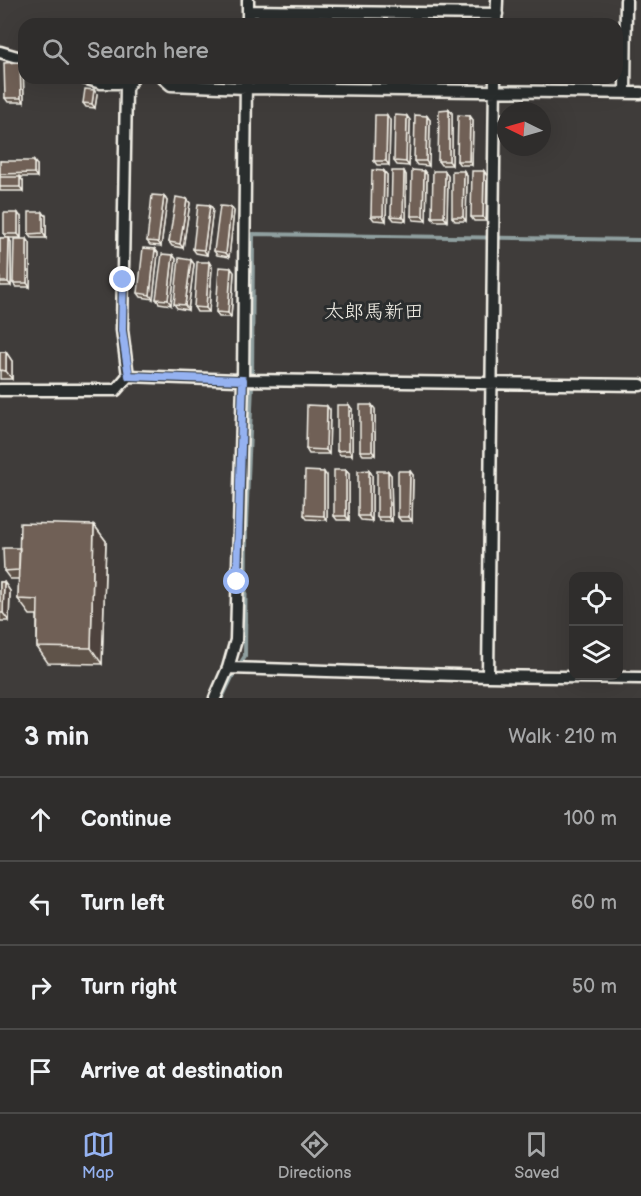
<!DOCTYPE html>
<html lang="en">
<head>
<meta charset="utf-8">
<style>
  :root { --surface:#2f2d2c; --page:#373534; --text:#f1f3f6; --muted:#a7a8a9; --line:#4a4948; --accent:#95b2f1 }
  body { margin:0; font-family:"Balsamiq Sans","Klee One",sans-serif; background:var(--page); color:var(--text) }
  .controls { position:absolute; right:18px; bottom:18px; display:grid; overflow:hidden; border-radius:12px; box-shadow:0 6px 24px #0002 }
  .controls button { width:54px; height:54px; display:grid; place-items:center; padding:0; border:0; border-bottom:2px solid var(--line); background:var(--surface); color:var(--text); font:30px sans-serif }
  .compass { position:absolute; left:497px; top:102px; width:54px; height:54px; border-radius:50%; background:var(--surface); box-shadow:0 6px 24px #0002; rotate:275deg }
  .stop { position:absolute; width:18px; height:18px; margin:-14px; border:4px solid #95b2f1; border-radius:50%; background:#fff }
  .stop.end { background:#95b2f1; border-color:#fff; box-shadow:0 2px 6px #0008 }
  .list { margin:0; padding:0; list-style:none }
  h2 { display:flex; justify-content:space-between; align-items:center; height:78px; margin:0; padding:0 24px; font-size:26px }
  h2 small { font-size:20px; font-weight:400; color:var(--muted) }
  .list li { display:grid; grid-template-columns:39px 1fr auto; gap:18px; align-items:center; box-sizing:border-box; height:84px; padding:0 24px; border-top:2px solid var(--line) }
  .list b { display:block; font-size:22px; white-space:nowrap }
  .list em { font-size:20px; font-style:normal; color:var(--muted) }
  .icon { flex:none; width:33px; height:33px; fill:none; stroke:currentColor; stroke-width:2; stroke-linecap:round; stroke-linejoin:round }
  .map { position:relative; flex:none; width:641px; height:698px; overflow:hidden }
  .search { position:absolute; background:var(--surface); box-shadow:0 6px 24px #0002; left:18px; right:18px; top:18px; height:66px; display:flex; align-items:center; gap:15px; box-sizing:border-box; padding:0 21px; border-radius:18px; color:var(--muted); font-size:22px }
  .sheet { height:414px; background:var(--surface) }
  nav { display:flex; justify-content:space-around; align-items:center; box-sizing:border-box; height:84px; border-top:2px solid var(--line); background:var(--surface); font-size:16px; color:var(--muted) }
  nav a { display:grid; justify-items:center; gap:3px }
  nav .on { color:var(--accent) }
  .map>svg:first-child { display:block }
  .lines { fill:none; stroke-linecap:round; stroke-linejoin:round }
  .stream { stroke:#8f9f9f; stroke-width:4 }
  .minor-casing { stroke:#f4f1e8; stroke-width:15 }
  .minor { stroke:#2a2d2e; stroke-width:10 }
  .wall { fill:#5f534a; stroke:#f4f1e8; stroke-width:1.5 }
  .shaded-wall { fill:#4e433c; stroke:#f4f1e8; stroke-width:1.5 }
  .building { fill:#6f6056; stroke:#f4f1e8; stroke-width:1.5 }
  .route { stroke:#95b2f1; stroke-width:8 }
  .labels { text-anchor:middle; stroke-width:6; stroke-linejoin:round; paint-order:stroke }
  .quarter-label { font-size:20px; fill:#f4f1e8; stroke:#2a2d2e }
</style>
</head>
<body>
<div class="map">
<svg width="641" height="698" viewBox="0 0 641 698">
  <rect width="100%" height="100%" fill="#3f3c3a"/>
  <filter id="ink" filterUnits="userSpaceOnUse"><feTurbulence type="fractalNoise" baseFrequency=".0167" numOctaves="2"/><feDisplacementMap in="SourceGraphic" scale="12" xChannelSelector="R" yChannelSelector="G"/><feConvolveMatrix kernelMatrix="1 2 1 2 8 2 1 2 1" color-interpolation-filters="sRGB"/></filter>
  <g filter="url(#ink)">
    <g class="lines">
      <!-- stream -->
      <path class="stream" d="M239,665L245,656L246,525L252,385L253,234L641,240
        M222,698L235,671"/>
      <defs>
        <path id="minor" d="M248,11L497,14
          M248,24V0
          M496,24L497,0
          M0,52L24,59
          M84,78L101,83H119L126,78
          M163,78L171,85L246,88L641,93
          M625,93L626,0
          M128,376L122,330L126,88L133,78
          M0,390H116L128,376L238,380L641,385
          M228,668L236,640L243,380L246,78
          M488,676L495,78
          M215,698L228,668L488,676L641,678"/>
      </defs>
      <!-- minor casing -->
      <use href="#minor" class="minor-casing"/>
      <!-- minor -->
      <use href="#minor" class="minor"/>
    </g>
    <!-- wall -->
    <path class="wall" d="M23,66L24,102H8L5,98Z
      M94,90L97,94L95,108L86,107L83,103Z
      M449,109L452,113V165H441L438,161Z
      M427,116L430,120L429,166L417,165L414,161Z
      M470,116L473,120L472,165H460L457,161Z
      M390,120L389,165H377L374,161Z
      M410,120L409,166L397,165L394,161Z
      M0,161L37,165V177H20L23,181V191H0Z
      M384,171L387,175L386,221L374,220L371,216Z
      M404,171L406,175V221L394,220L391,216Z
      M424,171L427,175L426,221L414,220L411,216Z
      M464,171L467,176L466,221H455L452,217Z
      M484,171L487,176L486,221H474L471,217Z
      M448,176L447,221H435L432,217Z
      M164,196L167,201L161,246L150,245L147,241Z
      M187,199L190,203L183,248L172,246L169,242Z
      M210,205L213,209L207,255L196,253L193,249Z
      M234,211L229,257L217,255L214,251Z
      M46,216V238H32L29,234Z
      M21,217V238H9L11,242V286H0V238H7L4,234Z
      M27,239L30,243V287H16L13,283Z
      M155,249L158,253L153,299L141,297L138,293Z
      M173,255L176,259L171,305L159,303L156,299Z
      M191,260L194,264L188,310L177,308L174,304Z
      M209,262L212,267L209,312H197L194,307Z
      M234,272L231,317H219L216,312Z
      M0,352H6L12,361V379H0Z
      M349,405L352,409V455H340L337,451Z
      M375,409V455H363L360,451Z
      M330,410L329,454H309L306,449Z
      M346,470L349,474V520H337L334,516Z
      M369,470L372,475V521L361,520L358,516Z
      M388,471L391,475L392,521H380L377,517Z
      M410,471L413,475L412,521H401L398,517Z
      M327,476V520L307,519L304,515Z
      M94,525L106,541L102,664L48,663L37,647V615H30L18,599L19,579H10L4,571L20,548Z
      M0,582H4L10,591L9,621H0Z"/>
    <!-- shaded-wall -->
    <path class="shaded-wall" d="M20,62L23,66L24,102L21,98Z
      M94,90L97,94L95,108L92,104Z
      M449,109L452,113V165L449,161Z
      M387,115L390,120L389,165L386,161Z
      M407,116L410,120L409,166L406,162Z
      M427,116L430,120L429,166L426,161Z
      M470,116L473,120L472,165L469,161Z
      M34,161L37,165V177L34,173Z
      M384,171L387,175L386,221L383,216Z
      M404,171L406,175V221L403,217Z
      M424,171L427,175L426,221L423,216Z
      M445,171L448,176L447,221L444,217Z
      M464,171L467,176L466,221L463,217Z
      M484,171L487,176L486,221L483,217Z
      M20,177L23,181V191L20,187Z
      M164,196L167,201L161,246L158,242Z
      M187,199L190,203L183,248L180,244Z
      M210,205L213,209L207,255L204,250Z
      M231,207L234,211L229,257L226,253Z
      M43,212L46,216V238L43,233Z
      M18,213L21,217V238L18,234Z
      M9,238L11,242V286L8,282Z
      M27,239L30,243V287L27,283Z
      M155,249L158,253L153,299L150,295Z
      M173,255L176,259L171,305L168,300Z
      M191,260L194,264L188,310L185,305Z
      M209,262L212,267L209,312L206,308Z
      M231,268L234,272L231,317L228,313Z
      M6,352L12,361V379L6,371Z
      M349,405L352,409V455L349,450Z
      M372,405L375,409V455L372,451Z
      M327,406L330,410L329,454L326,450Z
      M346,470L349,474V520L346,516Z
      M369,470L372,475V521L369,516Z
      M388,471L391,475L392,521L389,517Z
      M410,471L413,475L412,521L409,517Z
      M324,472L327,476V520L324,516Z
      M94,525L106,541L102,664L91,648Z
      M4,582L10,591L9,621L3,613Z"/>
    <!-- building -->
    <path class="building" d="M20,62L21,98H5L4,63Z
      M85,89L94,90L92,104L83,103Z
      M449,109V161H438L439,110Z
      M375,115H387L386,161H374Z
      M395,115L407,116L406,162L394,161Z
      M415,115L427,116L426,161H414Z
      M458,115L470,116L469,161H457Z
      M0,161H34V173L0,174Z
      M372,170L384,171L383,216H371Z
      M412,170L424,171L423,216H411Z
      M392,171H404L403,217L391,216Z
      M433,171H445L444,217H432Z
      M452,171H464L463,217H452Z
      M472,171H484L483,217H471Z
      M0,177H20V187H0Z
      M152,195L164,196L158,242L147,241Z
      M176,197L187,199L180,244L169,242Z
      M198,204L210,205L204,250L193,249Z
      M220,206L231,207L226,253L214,251Z
      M29,212H43V233L29,234Z
      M4,213H18V234H4Z
      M0,238H9L8,282H0Z
      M14,239H27V283H13Z
      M143,248L155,249L150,295L138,293Z
      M162,254L173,255L168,300L156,299Z
      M179,258L191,260L185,305L174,304Z
      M197,262H209L206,308L194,307Z
      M219,267L231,268L228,313L216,312Z
      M0,352H6V371L0,370Z
      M307,405L327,406L326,450L306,449Z
      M337,405H349V450L337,451Z
      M360,405H372V451H360Z
      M334,470H346V516H334Z
      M369,470V516H358V471Z
      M305,471L324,472V516L304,515Z
      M377,471H388L389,517H377Z
      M398,471H410L409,517H398Z
      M20,523L94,525L91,648L37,647L38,600L18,599Z
      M3,548H20L19,570L4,571Z
      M0,582H4L3,613H0Z"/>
  </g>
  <g class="lines" filter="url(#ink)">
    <!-- route -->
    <path class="route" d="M123,280L122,330L129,376L243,380L237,582"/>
  </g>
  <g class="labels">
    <!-- quarter labels -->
    <g class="quarter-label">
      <text x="374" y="318">太郎馬新田</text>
    </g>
  </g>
</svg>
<div class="controls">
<button><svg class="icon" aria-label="locate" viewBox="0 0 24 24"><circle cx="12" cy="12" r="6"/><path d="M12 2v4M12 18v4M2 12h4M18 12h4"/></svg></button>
<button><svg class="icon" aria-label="layers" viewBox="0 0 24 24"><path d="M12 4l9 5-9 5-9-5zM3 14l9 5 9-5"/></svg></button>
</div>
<svg class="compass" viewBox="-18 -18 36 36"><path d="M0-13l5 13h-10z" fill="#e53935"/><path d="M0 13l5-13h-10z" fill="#a7a8a9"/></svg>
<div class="stop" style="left:237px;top:582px"></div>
<div class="stop end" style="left:123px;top:280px"></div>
<div class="search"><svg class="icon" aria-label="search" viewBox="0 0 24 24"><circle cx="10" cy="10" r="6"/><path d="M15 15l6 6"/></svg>Search here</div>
</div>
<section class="sheet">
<h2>3 min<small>Walk · 210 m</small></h2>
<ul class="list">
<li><svg class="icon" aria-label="ahead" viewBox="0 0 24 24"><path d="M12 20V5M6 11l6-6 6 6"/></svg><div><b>Continue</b></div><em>100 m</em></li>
<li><svg class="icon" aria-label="left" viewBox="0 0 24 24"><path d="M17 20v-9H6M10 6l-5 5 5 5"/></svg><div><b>Turn left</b></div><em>60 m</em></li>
<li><svg class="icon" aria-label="right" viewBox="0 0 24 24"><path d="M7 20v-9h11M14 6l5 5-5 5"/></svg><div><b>Turn right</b></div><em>50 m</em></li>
<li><svg class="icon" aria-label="arrive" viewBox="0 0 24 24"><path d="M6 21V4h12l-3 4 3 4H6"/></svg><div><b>Arrive at destination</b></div></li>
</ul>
</section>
<nav>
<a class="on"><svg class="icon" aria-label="map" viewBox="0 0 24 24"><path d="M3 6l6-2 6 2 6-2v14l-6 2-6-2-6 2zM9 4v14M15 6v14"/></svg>Map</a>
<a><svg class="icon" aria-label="directions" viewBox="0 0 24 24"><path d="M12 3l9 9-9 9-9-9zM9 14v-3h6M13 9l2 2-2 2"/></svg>Directions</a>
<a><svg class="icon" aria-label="saved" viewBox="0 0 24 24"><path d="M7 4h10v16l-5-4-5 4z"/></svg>Saved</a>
</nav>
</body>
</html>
